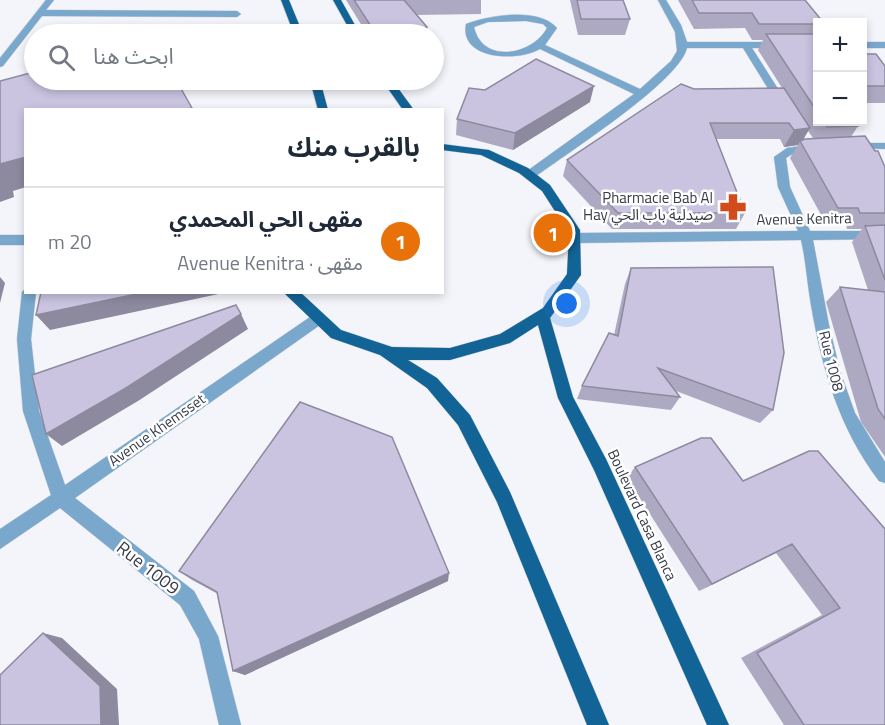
<!DOCTYPE html>
<html lang="ar">
<head>
<meta charset="utf-8">
<style>
  :root { --surface:#fff; --page:#f6f6f7; --text:#1f2937; --muted:#747a83; --line:#e0e1e3; --accent:#d93025 }
  body { margin:0; font-family:"Titillium Web","Noto Sans Arabic",sans-serif; background:var(--page); color:var(--text); direction:rtl }
  .controls { position:absolute; right:18px; top:18px; display:grid; overflow:hidden; border-radius:0px; box-shadow:0 3px 9px #0003 }
  .controls button { width:54px; height:54px; display:grid; place-items:center; padding:0; border:0; border-bottom:2px solid var(--line); background:var(--surface); color:var(--text); font:30px sans-serif }
  .you { position:absolute; left:567px; top:304px; width:21px; height:21px; margin:-15px; border:4px solid #fff; border-radius:50%; background:#1a73e8; box-shadow:0 0 0 9px #1a73e833 }
  .badge { display:grid; place-items:center; width:39px; height:39px; border-radius:50%; background:var(--accent); color:#fff; font-size:20px; font-weight:700 }
  .pin { position:absolute; translate:-50% -50%; border:3px solid #fff; box-shadow:0 2px 6px #0006 }
  .list { margin:0; padding:0; list-style:none }
  h2 { display:flex; justify-content:space-between; align-items:center; height:78px; margin:0; padding:0 24px; font-size:26px }
  h2 small { font-size:20px; font-weight:400; color:var(--muted) }
  .list li { display:grid; grid-template-columns:39px 1fr auto; gap:18px; align-items:center; box-sizing:border-box; height:108px; padding:0 24px; border-top:2px solid var(--line) }
  .list b { display:block; font-size:22px; white-space:nowrap }
  .list p { margin:0; font-size:20px; white-space:nowrap; color:var(--muted) }
  .list em { font-size:20px; font-style:normal; color:var(--muted) }
  .icon { flex:none; width:33px; height:33px; fill:none; stroke:currentColor; stroke-width:2; stroke-linecap:round; stroke-linejoin:round }
  .map { position:relative; flex:none; width:885px; height:725px; overflow:hidden; direction:ltr }
  .search { position:absolute; background:var(--surface); box-shadow:0 3px 9px #0003; left:24px; top:24px; width:420px; height:66px; display:flex; align-items:center; gap:15px; box-sizing:border-box; padding:0 21px; border-radius:33px; color:var(--muted); font-size:22px }
  .panel { position:absolute; background:var(--surface); box-shadow:0 3px 9px #0003; left:24px; top:108px; width:420px; height:186px; border-radius:0px; direction:rtl }
  .map>svg:first-child { display:block }
  .lines { fill:none; stroke-linecap:round; stroke-linejoin:round }
  .minor-casing { stroke:#ced0d7; stroke-width:1 }
  .major-casing { stroke:#ced0d7; stroke-width:1 }
  .minor { fill:#7aa7cc; fill-rule:evenodd }
  .major { fill:#126396; fill-rule:evenodd }
  .wall { fill:#aea9c2; fill-rule:evenodd }
  .shaded-wall { fill:#8d899e }
  .building { fill:#cac4e1; stroke:#8d899e; stroke-width:1.5 }
  .labels { text-anchor:middle; stroke-width:5; stroke-linejoin:round; paint-order:stroke }
  .poi-label { font-size:15px; fill:#383c48; stroke:#fff; text-anchor:end }
  .street-label { font-size:15px; fill:#383c48; stroke:#fff }
  .near-street-label { font-size:18px; fill:#383c48; stroke:#fff }
</style>
</head>
<body>
<div class="map">
<svg width="885" height="725" viewBox="0 0 885 725">
  <rect width="100%" height="100%" fill="#f3f5fb"/>
  <g class="lines">
    <defs>
      <path id="minor" d="M46,0H54L46,10L237,11L241,14L237,17L42,16L3,66L0,67V58Z
        M658,0H666L681,25L687,42H818V48H752L789,106L788,108H780L743,48H687C679,82 567,153 535,177H527V171L634,94L540,49C518,62 459,60 466,24C489,15 539,7 557,28L545,45L640,89L671,61L677,51L675,32ZM526,21L543,24L547,28C532,56 482,64 474,27L488,22Z
        M862,42H885V48H862Z
        M852,143H885V149L848,148V144Z
        M816,144L822,147L820,149L794,153L786,158L790,187L810,231H885V239L813,240L829,325L840,371L855,413L885,462V483L879,481C839,428 822,369 811,305C807,283 806,261 801,240L579,243L573,238L579,233L798,231L778,187L774,157L787,148Z
        M0,235H26V245H0Z
        M26,288V292H36L31,339L39,411L65,485L310,317H320L322,321L320,325L75,498L194,591L218,636L241,725H219L199,639L180,605L60,508L0,549V529L51,495L23,411L17,339L22,292Z"/>
      <path id="major" d="M281,0H289L303,34H294Z
        M333,0H341L360,34H352Z
        M310,80H320L328,110H318Z
        M382,80H392L414,110H403Z
        M442,144L489,150L528,168L550,185L580,230L581,275L550,318L573,397L606,459L729,725H707L594,470L558,398L538,325L510,343L450,360H408L437,378L470,415L510,492L609,725H587L497,502L458,425L427,388L380,355L331,338L283,292H300L341,330L392,347L450,348L500,334L543,308L567,274L569,233L542,191L519,173L481,155L442,150Z"/>
    </defs>
    <!-- minor casing -->
    <use href="#minor" class="minor-casing"/>
    <!-- major casing -->
    <use href="#major" class="major-casing"/>
    <!-- minor -->
    <use href="#minor" class="minor"/>
    <!-- major -->
    <use href="#major" class="major"/>
  </g>
  <!-- wall -->
  <path class="wall" d="M346,0H481V14L417,15L428,34H367Z
    M570,0H623L630,19L625,35H578Z
    M678,0H805L818,22V122H855L858,126L851,137L885,167V457L861,422L826,302L840,287L868,290L852,242L862,229H847L846,224H826L790,158L798,145L784,147L780,139H716L745,213L736,229H612L563,176L567,160L694,89L782,88L758,50L763,40H752L745,28L694,29ZM808,131L813,138L803,140Z
    M862,54L885,66V103H862Z
    M485,90L590,102L513,150L456,135L457,119Z
    M631,268L773,410L760,423L676,391L680,397L671,410L577,399L582,386L614,335L625,284Z
    M809,451L885,725H784L741,658L822,615L776,553L699,591L627,478L635,467L743,481Z
    M179,571L448,581L245,675L233,671L218,594L192,580Z"/>
  <!-- shaded-wall -->
  <path class="shaded-wall" d="M427,27L428,34H392Z
    M594,86L590,102L513,150L515,133Z
    M810,128L801,143L800,141L798,145L784,147L794,130Z
    M26,157V187L13,191L14,197L0,202V164Z
    M0,277L5,283L0,303Z
    M146,292H228L50,330L36,315Z
    M241,314L248,329L138,401L62,446L46,434Z
    M792,544L776,553L699,591L712,584Z
    M449,573L448,581L245,675L233,671Z
    M43,633L62,638L117,689L119,725H101Z"/>
  <!-- building -->
  <path class="building" d="M354,0H404L427,27L392,34H376Z
    M577,0H623L630,19H581Z
    M692,0H805L823,22H818V24H759L752,13H699Z
    M766,34H818V113Z
    M862,54H876L885,66V86H862Z
    M536,59L594,86L515,133L457,119L469,88L485,90Z
    M34,72V80H176L192,108L187,110H26V157L0,164V81Z
    M681,84L694,89L784,88L810,128L794,130L789,123H710L745,213H618L567,160Z
    M823,122H855L858,126L827,127Z
    M865,136L875,151H878L885,167V213H860L858,208H838L800,141L805,139Z
    M885,225V280L865,226Z
    M773,267L784,353L773,410L658,368L680,397L582,386L609,333L618,336L631,268Z
    M840,287L885,292V419L878,409Z
    M41,292H146L36,315Z
    M236,305L241,314L126,388L46,434L32,375Z
    M300,402L392,437L449,573L233,671L217,592L179,571Z
    M701,438H711L743,481L809,451H818L885,529V725H804L757,653L840,608L792,544L712,584L635,467Z
    M43,633L100,686L101,725H0V675Z"/>
  <!-- icons -->
  <defs>
    <symbol id="pharmacy-bare" viewBox="-9 -9 18 18"><path d="M-2-6h4v4h4v4h-4v4h-4v-4h-4v-4h4Z" fill="#d24b1b" stroke="#fff" stroke-width="2.5" paint-order="stroke"/></symbol>
  </defs>
  <g fill-rule="evenodd">
    <use href="#pharmacy-bare" x="714" y="188" width="38" height="38"/>
  </g>
  <g class="labels">
    <!-- poi labels -->
    <g class="poi-label">
      <text x="713" y="203">Pharmacie Bab Al<tspan x="713" dy="17">Hay صيدلية باب الحي</tspan></text>
    </g>
    <!-- street labels -->
    <g class="street-label">
      <text transform="translate(804 219) rotate(-1)" y="5">Avenue Kenitra</text>
      <text transform="translate(831 361) rotate(76)" y="5">Rue 1008</text>
      <text transform="translate(157 430) rotate(-35)" y="5">Avenue Khemsset</text>
      <text transform="translate(642 515) rotate(65)" y="5">Boulevard Casa Blanca</text>
    </g>
    <!-- near-street labels -->
    <g class="near-street-label">
      <text transform="translate(148 568) rotate(38)" y="6">Rue 1009</text>
    </g>
  </g>
</svg>
<div class="controls">
<button>+</button>
<button>−</button>
</div>
<div class="you"></div>
<div class="pin badge" style="left:553px;top:233px;background:#e8710a">1</div>
<div class="search"><svg class="icon" aria-label="search" viewBox="0 0 24 24"><circle cx="10" cy="10" r="6"/><path d="M15 15l6 6"/></svg>ابحث هنا</div>
<section class="panel">
<h2>بالقرب منك<small></small></h2>
<ul class="list">
<li><span class="badge" style="background:#e8710a">1</span><div><b>مقهى الحي المحمدي</b><p>مقهى · Avenue Kenitra</p></div><em>20 m</em></li>
</ul>
</section>
</div>
</body>
</html>
